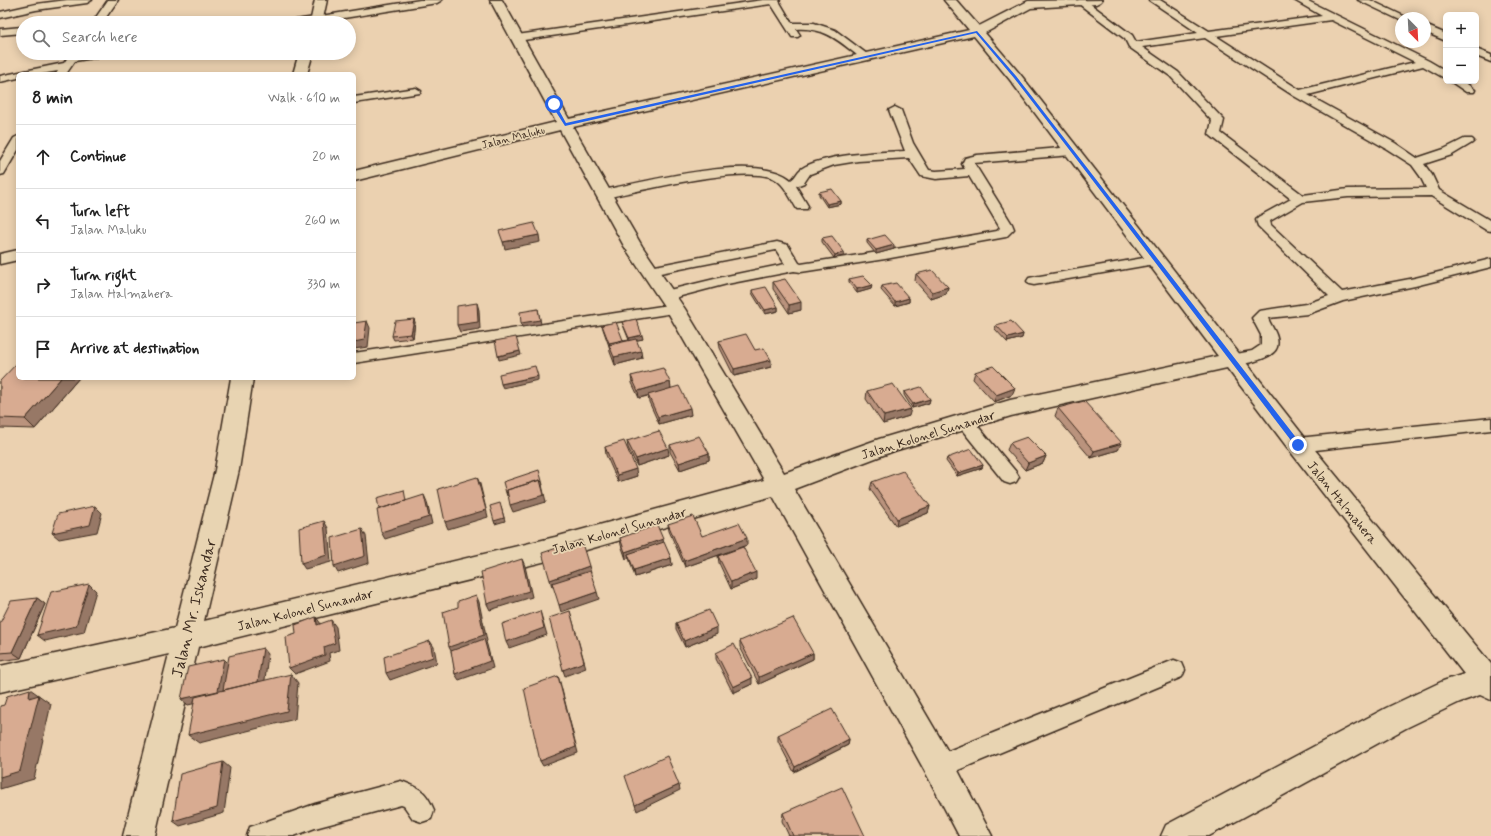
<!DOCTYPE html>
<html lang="en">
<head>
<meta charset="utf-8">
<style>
  :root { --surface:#fff; --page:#f2f2f2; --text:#222; --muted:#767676; --line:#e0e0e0 }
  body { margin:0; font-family:Mynerve,sans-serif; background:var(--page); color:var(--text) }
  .controls { position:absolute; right:12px; top:12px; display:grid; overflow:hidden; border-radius:6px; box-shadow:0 2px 10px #0003 }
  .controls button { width:36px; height:36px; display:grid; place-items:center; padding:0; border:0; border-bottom:1px solid var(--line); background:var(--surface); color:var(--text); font:20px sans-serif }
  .compass { position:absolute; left:1395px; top:12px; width:36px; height:36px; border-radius:50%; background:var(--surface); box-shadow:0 2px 10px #0003; rotate:156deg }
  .stop { position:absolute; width:12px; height:12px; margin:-9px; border:3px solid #2563eb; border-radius:50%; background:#fff }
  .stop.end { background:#2563eb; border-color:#fff; box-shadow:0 1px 4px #0008 }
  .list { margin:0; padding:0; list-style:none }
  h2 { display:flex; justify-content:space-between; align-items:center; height:52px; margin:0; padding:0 16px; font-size:17px }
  h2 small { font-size:13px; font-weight:400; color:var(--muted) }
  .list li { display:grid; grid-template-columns:26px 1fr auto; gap:12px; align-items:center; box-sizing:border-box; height:64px; padding:0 16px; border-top:1px solid var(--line) }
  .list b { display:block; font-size:15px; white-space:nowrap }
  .list p { margin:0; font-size:13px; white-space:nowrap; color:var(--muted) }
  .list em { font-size:13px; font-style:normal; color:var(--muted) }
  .icon { flex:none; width:22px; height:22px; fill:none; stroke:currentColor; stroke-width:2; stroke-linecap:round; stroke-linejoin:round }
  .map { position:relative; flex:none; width:1491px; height:836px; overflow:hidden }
  .search { position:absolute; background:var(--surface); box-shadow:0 2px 10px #0003; left:16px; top:16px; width:340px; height:44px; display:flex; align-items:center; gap:10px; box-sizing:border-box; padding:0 14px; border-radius:22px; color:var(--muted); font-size:15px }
  .panel { position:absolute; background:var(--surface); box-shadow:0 2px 10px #0003; left:16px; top:72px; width:340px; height:308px; border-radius:6px }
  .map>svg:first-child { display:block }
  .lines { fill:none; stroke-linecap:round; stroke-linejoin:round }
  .street-casing { stroke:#3b2a1e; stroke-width:3 }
  .secondary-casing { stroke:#3b2a1e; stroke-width:3 }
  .street { fill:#e8d4b2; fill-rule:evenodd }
  .secondary { fill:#e8d4b2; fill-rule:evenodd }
  .wall { fill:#ba937d; stroke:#3b2a1e }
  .shaded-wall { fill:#977866; stroke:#3b2a1e }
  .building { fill:#d8ab91; stroke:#3b2a1e }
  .route { fill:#2563eb }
  .labels { text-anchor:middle; stroke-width:3.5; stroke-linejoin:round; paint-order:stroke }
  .far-street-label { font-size:11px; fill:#3b2a1e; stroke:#e8d4b2 }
  .street-label { font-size:13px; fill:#3b2a1e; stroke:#e8d4b2 }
  .near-street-label { font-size:16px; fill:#3b2a1e; stroke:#e8d4b2 }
</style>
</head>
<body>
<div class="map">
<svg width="1491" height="836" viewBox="0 0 1491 836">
  <rect width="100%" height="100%" fill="#ebd1b0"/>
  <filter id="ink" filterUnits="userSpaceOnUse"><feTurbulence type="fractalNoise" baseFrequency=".025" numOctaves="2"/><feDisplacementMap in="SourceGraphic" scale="8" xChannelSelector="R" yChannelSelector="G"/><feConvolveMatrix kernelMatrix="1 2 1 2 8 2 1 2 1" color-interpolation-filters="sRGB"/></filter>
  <g filter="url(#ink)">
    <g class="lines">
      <defs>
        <path id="street" d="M67,0H92L87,3L36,10L0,18V12L36,4Z
          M108,0H118L102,23H92Z
          M420,0H442L437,3L313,23H291L296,20Z
          M763,0H780L779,1L792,23H814L835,30L871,57L866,60L862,59C840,42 826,27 796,29L800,35L798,37H792L771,4L517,41L512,38L517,35Z
          M1079,0H1085L1132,35L1136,42L1198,33L1149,0H1160L1209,31L1322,16L1294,0H1306L1429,61L1446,71V79L1423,66L1308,95L1395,143L1417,158L1444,149L1464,139H1472L1474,141L1472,143L1452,155L1424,164L1432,175L1439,190L1491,221V231L1486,230L1431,196L1348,197L1303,202L1270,221L1271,225L1342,292L1415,278L1491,259V267L1415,286L1343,301L1308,314L1268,318C1271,327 1280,336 1277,347C1273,360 1237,367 1226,364L1224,360L1226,356L1252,351L1261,345V335L1252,318L1259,311L1306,304L1329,296L1258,226L1256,220L1258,217L1291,199L1211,136L1209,134L1212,121L1170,76L1129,47L1125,39L1079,4L1077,2ZM1331,20L1415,62L1300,90L1216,36ZM1205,38L1294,96L1387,149L1412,165L1420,176L1426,188L1348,189L1303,195L1221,133L1224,120L1222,118L1178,72L1142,47Z
          M1358,0H1370L1408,18H1401V20H1400Z
          M1425,25L1446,34V41L1425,32Z
          M22,27L23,33L0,35V29Z
          M1476,49L1491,55V62L1476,56Z
          M88,53H110L105,56L75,61L66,74H56L58,71L41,74H18V78L0,82V76L64,63L68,57Z
          M1450,81H1463L1475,90L1474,92H1466Z
          M416,88L421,91L420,93L354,103V97Z
          M895,107L901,110L913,143L929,170L936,171L965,169L962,164L965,158L977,155L1072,147L1076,148L1078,151L1076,154L1072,155L974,163L1012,224L1014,229L1006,237L885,259L801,272L794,271L727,284L666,300L661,298L659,295L661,292L727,276L785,264L776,250L650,275L645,274L643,271L645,268L777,242L788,245L799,263L801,264L885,251L997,231L1000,228L969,176L936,179L921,176L909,158L858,161L834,165L810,174L804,183L796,186L808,206L807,209H797C790,198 785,184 773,178C741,165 641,191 604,198L599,197L598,194L599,191L604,190C645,182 759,151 791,180C796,177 797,172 801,169C823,154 879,152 905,151L889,110Z
          M18,136V150L4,174L0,175V161L14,138Z
          M1155,256L1160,257L1162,260L1160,263L1034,285L1029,284L1027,281L1029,278L1034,277Z
          M675,304L680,306L682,309L680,312L354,363V353Z
          M965,416L971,418L1016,472L1019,477L1016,482L1010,484L1004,482L959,426L956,422L959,418Z
          M1491,418V430L1298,452L1292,450L1289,445L1292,440L1298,438Z
          M1174,660L1182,663L1185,670L1182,677L939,778L931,774L927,766L931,758Z
          M401,781C420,788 426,791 434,810L431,819L422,822L413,819L404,806L401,805L315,828L294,836H247L250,827L259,824L315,804Z"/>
        <path id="secondary" d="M315,0H327L322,23H310Z
          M490,0H502L569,119L969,30L944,0H956L979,26L1028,1L1102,0L1100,2L1096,4L1031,8L985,33L1020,74L1306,439L1491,664V700L1480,695L1460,702L1406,728L1209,836H1161L1166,825L1386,708L1443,681L1464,674L1290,451L1227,368L1011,416L894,451L794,489L950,755L992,836H959L928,777L773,496L555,559L198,647L155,836H123L169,654L0,692V666L175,628L215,470L231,378H253L239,470L204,621L555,537L764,480L666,309L624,246L560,130L354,181V171L556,122ZM974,36L1010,80L1218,356L1010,400L879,439L784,473L685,309L642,246L573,127Z
          M299,53H313L307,74H293Z
          M18,250V260L0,264V254Z"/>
      </defs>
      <!-- street casing -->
      <use href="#street" class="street-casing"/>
      <!-- secondary casing -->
      <use href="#secondary" class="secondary-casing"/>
      <!-- street -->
      <use href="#street" class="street"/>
      <!-- secondary -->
      <use href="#secondary" class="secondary"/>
    </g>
    <!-- wall -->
    <path class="wall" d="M819,192L841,201V204L827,207L819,195Z
      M822,238L844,252V256L834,258L822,242Z
      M867,240L894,249L876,254L867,243Z
      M916,274L948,287L946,294L931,299L915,281Z
      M849,279L872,285L871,289L857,293L849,283Z
      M773,282L801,310L789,313L773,289Z
      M882,286L909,298V302L895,306L881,290Z
      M752,290L778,307V311L765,314L752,293Z
      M415,322L413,338L394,340L392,336Z
      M622,322L643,339L636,340L642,358L615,365L610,352L609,346L603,329L602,325L623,340V341L629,340L623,325Z
      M996,325L1023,334L1022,338L1007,342L995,329Z
      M719,341L755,350L771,367L734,376L720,348Z
      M975,372L1012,395L994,402L973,379Z
      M631,376L670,382L671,389L691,415L659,424L649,402L648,396L639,398L632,383Z
      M18,378H79L35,429L0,428V381Z
      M867,391L909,416L883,424L866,399Z
      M904,392L930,399L929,403L912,408L904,395Z
      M1058,408L1122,443L1118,450L1091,458L1055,416Z
      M627,441L669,455L637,466L628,448Z
      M1010,443L1046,456L1043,463L1025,470L1007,450Z
      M670,445L709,453V460L680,470L670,452Z
      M605,447L637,476L618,482L606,455Z
      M947,458L983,465L982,468L957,476L946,461Z
      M872,482L930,506L928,513L896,526L870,489Z
      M668,524L702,536L747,545L685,567L669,531Z
      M620,538L663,539V542L671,558L672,565L635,577L629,558L626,559L621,545Z
      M718,556L756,579L731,589L719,563Z
      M37,598L45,604L21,658L0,661V623Z
      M676,623L717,634L685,647L676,629Z
      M740,641L813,653V659L759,684L740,647Z
      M716,653L752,684L733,693L716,659Z
      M778,735L849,739L848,745L794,772L778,741Z
      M783,813L865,836H789L782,821Z"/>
    <!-- shaded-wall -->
    <path class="shaded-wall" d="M841,201V204L827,207V204Z
      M539,235L540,242L505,249L503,242Z
      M894,245V249L876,254V250Z
      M844,252V256L834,258L835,255Z
      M872,285L871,289L857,293V289Z
      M948,287L946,294L931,299L932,292Z
      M909,298V302L895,306V302Z
      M801,302V310L789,313V305Z
      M477,303L479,310L480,329L460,332L457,325Z
      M778,307V311L765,314V310Z
      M538,309L541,324L522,327L521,323Z
      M414,319L415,322L413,338L411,334Z
      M367,321L370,328L368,347L354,349V342Z
      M1023,334L1022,338L1007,342L1008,338Z
      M642,335L643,339L629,342V338Z
      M623,340L624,344L610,347L609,343Z
      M520,351L521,355L499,360L498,356Z
      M641,351L642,358L615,365L614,357Z
      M771,360V367L734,376V369Z
      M538,376V380L503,388L501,384Z
      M61,378H79L35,429L25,419Z
      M670,382L671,389L639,398L638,391Z
      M1015,388L1012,395L994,402L996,395Z
      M930,399L929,403L912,408L913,404Z
      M690,408L691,415L659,424L658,417Z
      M911,409L909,416L883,424L884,416Z
      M1122,443L1118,450L1091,458L1094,451Z
      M668,448L669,455L637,466L636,459Z
      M709,453V460L680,470L679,463Z
      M1046,456L1043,463L1025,470L1028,463Z
      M983,465L982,468L957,476L958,473Z
      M636,469L637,476L618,482L617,475Z
      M477,477L480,484L488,517L448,529L445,522Z
      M542,481L543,485H542L546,502L513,512L510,505L542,486L507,496L506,493Z
      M424,495L427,502L432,524L385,539L381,532Z
      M95,506L102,513L97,532L59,539L52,533Z
      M930,506L928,513L896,526L897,519Z
      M501,507L505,521L495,524L494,521Z
      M324,521L328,528L331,562L305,569L301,563Z
      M362,529L366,536L369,563L338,573L334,566Z
      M747,538V545L685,567L684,561Z
      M663,539L664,546L628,554L629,558L626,559L625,552Z
      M671,558L672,565L635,577L634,570Z
      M522,559L525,566L532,597L490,610L487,604Z
      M589,566L591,573L552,587L550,580Z
      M756,572V579L731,589V582Z
      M89,584L96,591L84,632L45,641L37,635Z
      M597,592L599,599L561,612L559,605Z
      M476,595L479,602L487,641L486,642L487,645L493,668L459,680L455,674L452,653L449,647Z
      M37,598L45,604L21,658L12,652Z
      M540,611L547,635L509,648L506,642Z
      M570,611L586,668L565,676L563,670Z
      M316,617L321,624L322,632L317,625Z
      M331,620L336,627L339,650L329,653L330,661L295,674L289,668L324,647Z
      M717,627V634L685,647L684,641Z
      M430,641L434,647L437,663L390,680L386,673Z
      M263,648L268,654L264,688L188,705L181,699L224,659L230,665Z
      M813,653V659L759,684V677Z
      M291,674L298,683L295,719L199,743L188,735Z
      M558,676L560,682L578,753L543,766L540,761Z
      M752,678V684L733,693V687Z
      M30,689L51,704L34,779L0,789V777L29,698Z
      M849,739L848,745L794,772L795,767Z
      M223,762L230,768L224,813L180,826L173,821Z
      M679,785L680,790L637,811L635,805Z"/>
    <!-- building -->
    <path class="building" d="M832,189L841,201L827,204L819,192Z
      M534,223L539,235L503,242L499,231Z
      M885,235L894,245L876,250L867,240Z
      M832,236L844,252L835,255L822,238Z
      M932,270L948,287L932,292L916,274Z
      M863,276L872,285L857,289L849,279Z
      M785,279L801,302L789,305L773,282Z
      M896,283L909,298L895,302L882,286Z
      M766,287L778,307L765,310L752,290Z
      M477,303L478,322L457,325V306Z
      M538,309L540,320L521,323L520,312Z
      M414,319L411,334L392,336L395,321Z
      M636,319L642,335L629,338L622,322Z
      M367,321L364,340L354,342V323Z
      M1011,321L1023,334L1008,338L996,325Z
      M616,322L623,340L609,343L602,325Z
      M746,334L755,350L764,348L771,360L734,369L719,341Z
      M516,337L520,351L498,356L495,341Z
      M636,339L641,351L614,357L609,345Z
      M18,362V378H61L25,419L0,418V381Z
      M535,366L538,376L501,384L499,374Z
      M993,366L1015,388L996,395L975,372Z
      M663,368L670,382L638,391L631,376Z
      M893,384L911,409L884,416L867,391Z
      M679,386L690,408L658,417L648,395Z
      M921,387L930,399L913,404L904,392Z
      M1084,401L1122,443L1094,451L1058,408Z
      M659,431L668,448L636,459L627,441Z
      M699,436L709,453L679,463L670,445Z
      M1027,437L1046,456L1028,463L1010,443Z
      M624,441L636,469L617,475L605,447Z
      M971,449L983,465L958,473L947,458Z
      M539,470L542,481L541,482L540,480L507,490V492L506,493L503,482Z
      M903,471L930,506L897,519L872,482Z
      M477,477L486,510L445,522L438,489Z
      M540,480L544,495L510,505L507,490Z
      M404,490L406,501L379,509L377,498Z
      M424,495L429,517L381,532L377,510Z
      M500,503L504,518L494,521L490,506Z
      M95,506L90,525L52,533L58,514Z
      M693,516L702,536L739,523L747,538L684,561L668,524Z
      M324,521L327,555L301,563L299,528Z
      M657,525L663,539L625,552L620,538Z
      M362,529L365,556L334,566L332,538Z
      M581,540L589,566L550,580L542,553Z
      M664,542L671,558L634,570L628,554Z
      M743,547L756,572L731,582L718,556Z
      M522,559L529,591L487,604L481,572Z
      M590,571L597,592L559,605L552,583Z
      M89,584L76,626L37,635L51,592Z
      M476,595L484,635L449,647L443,612L458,607V601Z
      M37,598L12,652L0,653V623L11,601Z
      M709,610L717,627L684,641L676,623Z
      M540,611L544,628L506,642L502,624Z
      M570,611L584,662L563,670L549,618Z
      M316,617L317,625L331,620L335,643L324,647L325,655L289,668L286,637L296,634L295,625Z
      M793,618L813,653L759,677L740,641Z
      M484,639L490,661L455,674L451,651Z
      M430,641L433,657L386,673L384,657Z
      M734,644L752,678L733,687L716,653Z
      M263,648L258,682L223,690L229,656Z
      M224,659L218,691L181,699L188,667Z
      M291,674L287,711L188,735L195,697Z
      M558,676L576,747L540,761L524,688Z
      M30,689L29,698L39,695L20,771L0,777V706L4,705L7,696Z
      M832,709L849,739L795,767L778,735Z
      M667,756L679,785L635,805L625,776Z
      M223,762L217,808L173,821L180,774Z
      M842,787L865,836H793L783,813Z"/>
  </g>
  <!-- route -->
  <path class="route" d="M977,31L1016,76L1301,444V447H1296L1071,152L1014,78L976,33L565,126L551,104L555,103L566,123Z"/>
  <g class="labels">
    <!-- far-street labels -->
    <g class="far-street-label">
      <text transform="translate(513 137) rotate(-14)" y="4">Jalan Maluku</text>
    </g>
    <!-- street labels -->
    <g class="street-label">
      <text transform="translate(928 434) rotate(-17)" y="5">Jalan Kolonel Sunandar</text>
      <text transform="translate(1343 502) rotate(51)" y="5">Jalan Halmahera</text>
      <text transform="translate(619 530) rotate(-16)" y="5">Jalan Kolonel Sunandar</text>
      <text transform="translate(305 609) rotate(-14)" y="5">Jalan Kolonel Sunandar</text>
    </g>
    <!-- near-street labels -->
    <g class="near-street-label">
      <text transform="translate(193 608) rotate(-76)" y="6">Jalan Mr. Iskandar</text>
    </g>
  </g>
</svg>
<div class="controls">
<button>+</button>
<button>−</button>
</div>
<svg class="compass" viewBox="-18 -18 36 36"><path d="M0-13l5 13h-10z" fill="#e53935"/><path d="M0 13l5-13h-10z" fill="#767676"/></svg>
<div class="stop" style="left:554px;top:104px"></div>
<div class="stop end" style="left:1298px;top:445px"></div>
<div class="search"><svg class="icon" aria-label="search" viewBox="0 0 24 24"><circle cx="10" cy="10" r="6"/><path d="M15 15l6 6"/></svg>Search here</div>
<section class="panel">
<h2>8 min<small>Walk · 610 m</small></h2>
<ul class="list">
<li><svg class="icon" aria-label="ahead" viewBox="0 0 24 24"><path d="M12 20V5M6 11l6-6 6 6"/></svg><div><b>Continue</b></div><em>20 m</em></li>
<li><svg class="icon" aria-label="left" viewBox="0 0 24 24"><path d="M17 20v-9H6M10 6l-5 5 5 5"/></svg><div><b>Turn left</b><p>Jalan Maluku</p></div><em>260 m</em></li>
<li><svg class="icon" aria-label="right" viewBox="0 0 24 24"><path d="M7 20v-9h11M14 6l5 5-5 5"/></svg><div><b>Turn right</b><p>Jalan Halmahera</p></div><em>330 m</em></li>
<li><svg class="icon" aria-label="arrive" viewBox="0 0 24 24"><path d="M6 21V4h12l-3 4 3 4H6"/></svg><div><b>Arrive at destination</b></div></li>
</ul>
</section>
</div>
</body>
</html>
